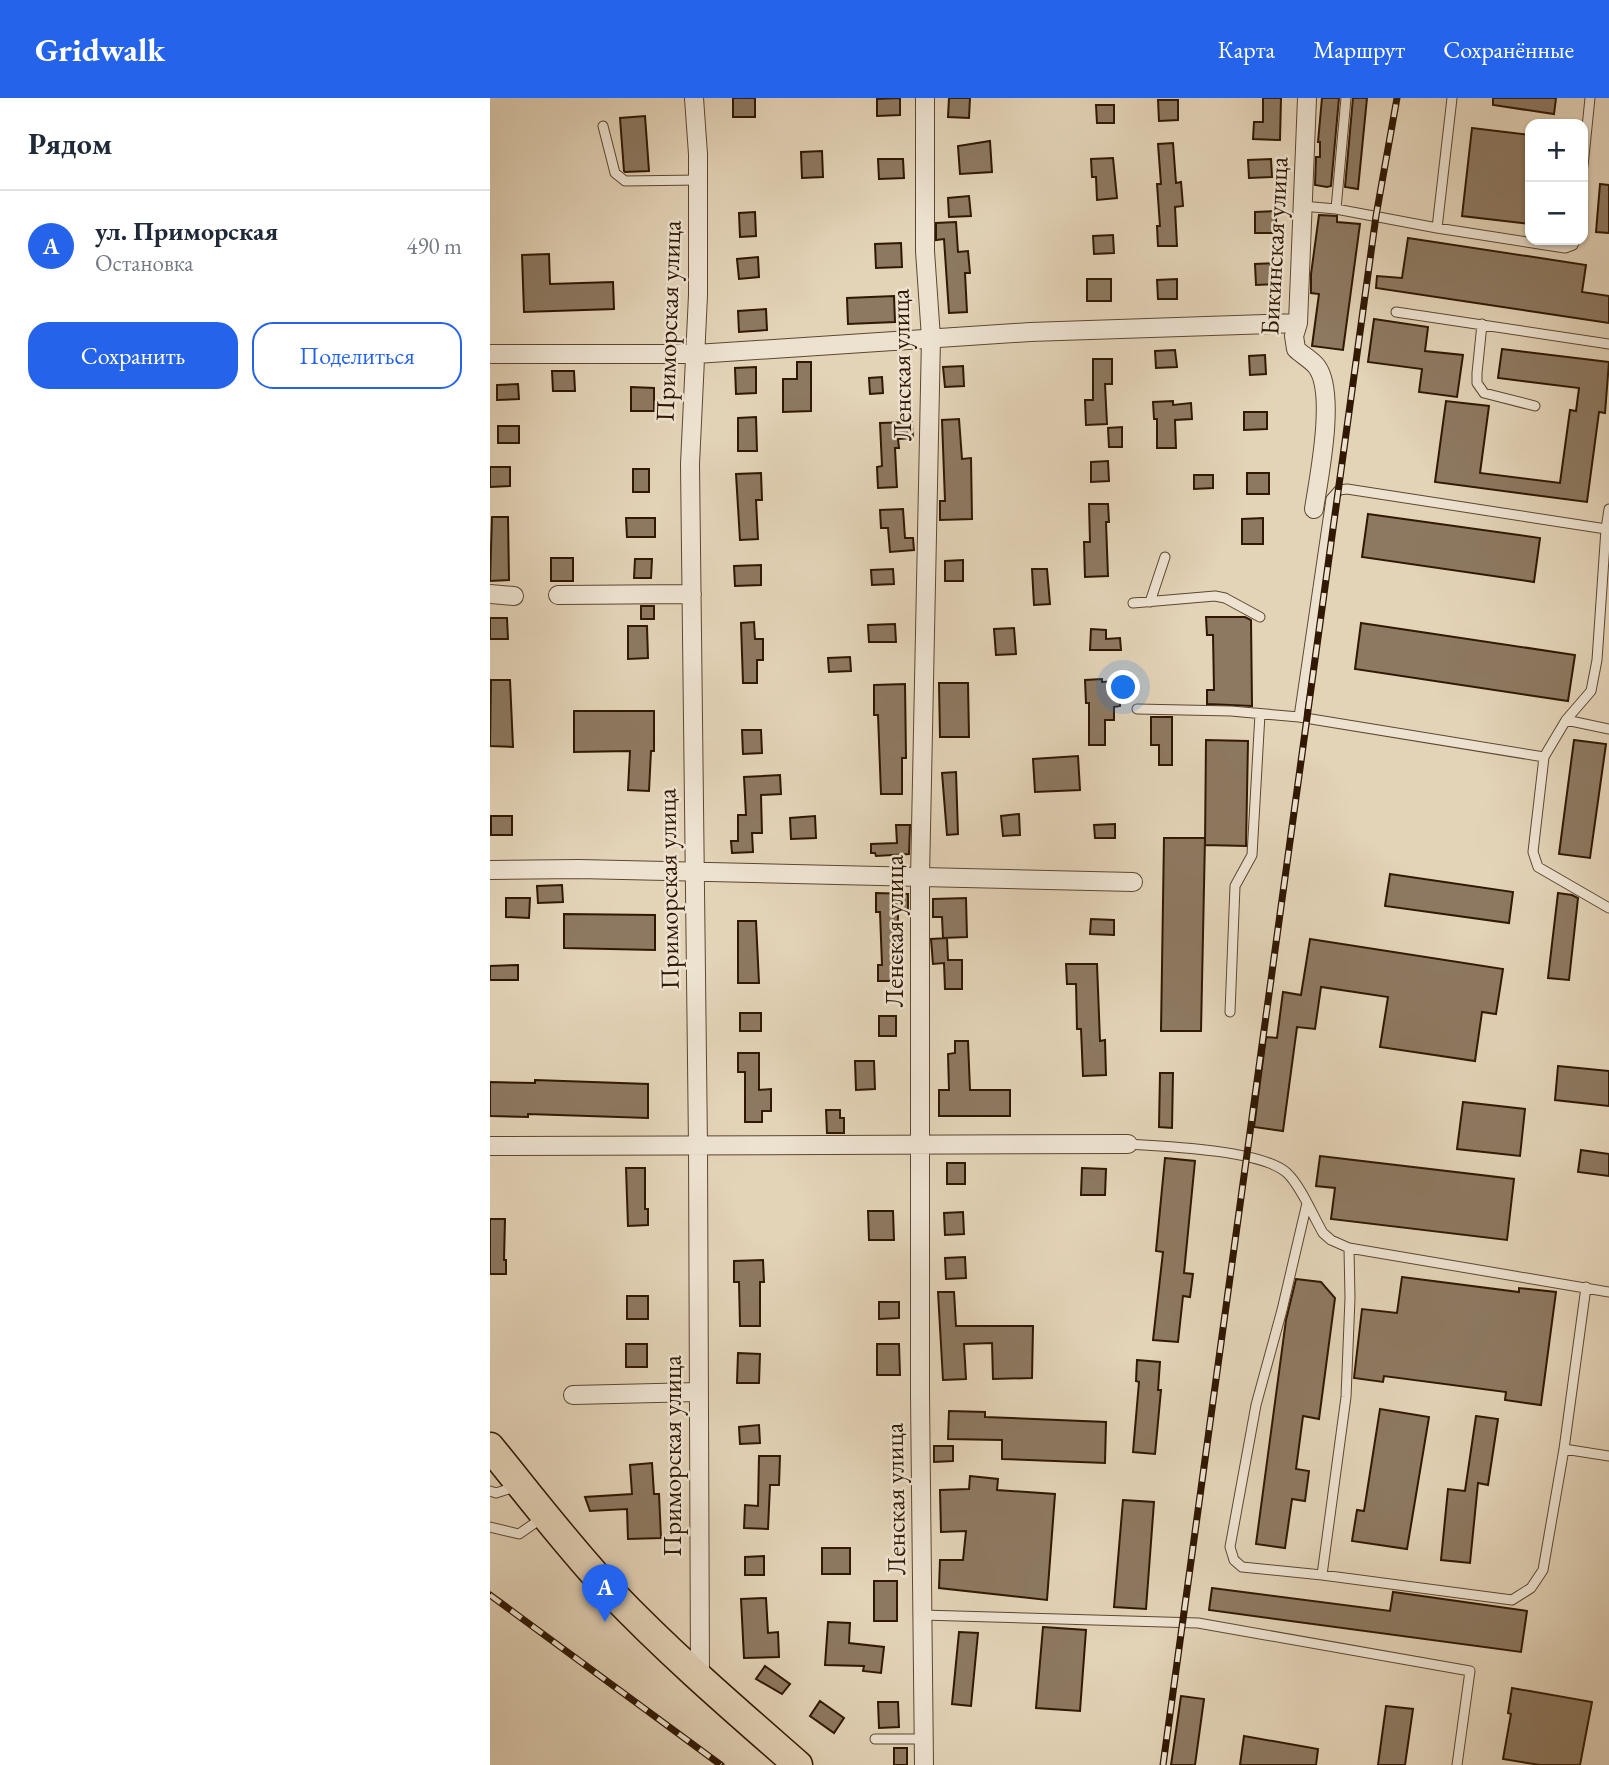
<!DOCTYPE html>
<html lang="ru">
<head>
<meta charset="utf-8">
<style>
  :root { --surface:#fff; --page:#f2f2f3; --text:#1f2937; --muted:#747a83; --line:#e0e1e3; --accent:#2563eb }
  body { margin:0; font-family:"EB Garamond",serif; background:var(--page); color:var(--text) }
  .controls { position:absolute; right:21px; top:21px; display:grid; overflow:hidden; border-radius:14px; box-shadow:0 2px 5px #0004 }
  .controls button { width:63px; height:63px; display:grid; place-items:center; padding:0; border:0; border-bottom:2px solid var(--line); background:var(--surface); color:var(--text); font:35px sans-serif }
  .you { position:absolute; left:634px; top:590px; width:24px; height:24px; margin:-18px; border:5px solid #fff; border-radius:50%; background:#1a73e8; box-shadow:0 0 0 10px #1a73e833 }
  .badge { display:grid; place-items:center; width:46px; height:46px; border-radius:50%; background:var(--accent); color:#fff; font-size:23px; font-weight:700 }
  .pin { position:absolute; translate:-50% -58px; filter:drop-shadow(0 2px 4px #0008) }
  .pin::after { content:''; position:absolute; top:37px; width:24px; height:21px; background:inherit; clip-path:polygon(0 0,100% 0,50% 100%) }
  .list { margin:0; padding:0; list-style:none }
  h2 { display:flex; justify-content:space-between; align-items:center; height:91px; margin:0; padding:0 28px; font-size:30px }
  h2 small { font-size:23px; font-weight:400; color:var(--muted) }
  .list li { display:grid; grid-template-columns:46px 1fr auto; gap:21px; align-items:center; box-sizing:border-box; height:112px; padding:0 28px; border-top:2px solid var(--line) }
  .list b { display:block; font-size:26px; white-space:nowrap }
  .list p { margin:0; font-size:23px; white-space:nowrap; color:var(--muted) }
  .list em { font-size:23px; font-style:normal; color:var(--muted) }
  .actions { display:flex; gap:14px; padding:21px 28px }
  .actions a { flex:1; padding:16px 0; border:2px solid var(--accent); border-radius:21px; text-align:center; font-size:24px; color:var(--accent) }
  .actions .main { background:var(--accent); color:#fff }
  .map { position:relative; flex:none; width:1119px; height:1667px; overflow:hidden }
  header { display:flex; align-items:center; gap:42px; box-sizing:border-box; height:98px; padding:0 35px; background:var(--accent); color:#fff }
  header strong { font-size:33px }
  nav { display:flex; gap:38px; margin-inline-start:auto; font-size:24px }
  main { display:flex }
  aside { flex:1; background:var(--surface) }
  .map>svg:first-child { display:block }
  .building { fill:#8d7961; stroke:#301803; stroke-width:2 }
  .lines { fill:none; stroke-linecap:round; stroke-linejoin:round }
  .service-casing { stroke:#5d4730; stroke-width:11 }
  .minor-casing { stroke:#5d4730; stroke-width:20 }
  .trunk-casing { stroke:#301803; stroke-width:31 }
  .service { stroke:#ede2d0; stroke-width:9 }
  .minor { stroke:#ede2d0; stroke-width:18 }
  .trunk { stroke:#e3d3b7; stroke-width:28 }
  .rail-casing { stroke:#301803; stroke-width:7 }
  .rail { stroke:#ede2d0; stroke-width:4.5; stroke-dasharray:13; stroke-linecap:butt }
  .labels { text-anchor:middle; stroke-width:5; stroke-linejoin:round; paint-order:stroke }
  .street-label { font-size:26px; fill:#301803; stroke:#ede2d0 }
</style>
</head>
<body>
<header>
<strong>Gridwalk</strong>
<nav><a>Карта</a><a>Маршрут</a><a>Сохранённые</a></nav>
</header>
<main>
<aside>
<h2>Рядом<small></small></h2>
<ul class="list">
<li><span class="badge">A</span><div><b>ул. Приморская</b><p>Остановка</p></div><em>490 m</em></li>
</ul>
<div class="actions"><a class="main">Сохранить</a><a>Поделиться</a></div>
</aside>
<div class="map">
<svg width="1119" height="1667" viewBox="0 0 1119 1667">
  <rect width="100%" height="100%" fill="#e3d3b7"/>
  <filter id="stains"><feTurbulence type="fractalNoise" baseFrequency=".00286" numOctaves="4"/><feColorMatrix values="0 0 0 0 .2 0 0 0 0 .09 0 0 0 0 .02 0 0 0 .5 -.17"/></filter>
  <radialGradient id="worn" r=".72"><stop offset=".6" stop-color="#630" stop-opacity="0"/><stop offset="1" stop-color="#630" stop-opacity=".3"/></radialGradient>
  <!-- building -->
  <path class="building" d="M243,0H265V19H243Z
    M410,0V17L387,18V1Z
    M459,0H480L479,20L458,19Z
    M773,0H791L790,42L763,41L764,24H773Z
    M832,0H849L841,88L837,89L825,87L826,59H830V44H828Z
    M863,0H877L868,91L855,89Z
    M1003,0H1066L1064,16L1003,7Z
    M668,2H688V22L669,23Z
    M606,7H624V25H607Z
    M155,18L159,73L135,74L134,73L130,20Z
    M982,30L1040,37V126L972,118Z
    M500,43L502,74L470,76L468,48Z
    M683,45L686,85L691,84L693,108L685,109L687,148H668L667,128H670L667,86H671L668,46Z
    M332,53L333,79L312,80L311,54Z
    M623,60L627,100L607,102L606,79H602L601,61Z
    M388,61H413L414,80L389,81Z
    M781,61L782,79L759,80L758,62Z
    M1110,86L1119,87V135L1106,134Z
    M479,98L481,118L459,119L458,100Z
    M786,113V135H765V114Z
    M265,114L266,138L250,139L249,115Z
    M829,117L847,118V124L870,126L853,252L822,248L829,196L821,195V176Z
    M466,124L468,154L478,153L480,175H475L477,214L459,215L454,141L446,142V125Z
    M623,137L624,155L604,156L603,138Z
    M918,140L1096,167L1092,194L1119,198V225L886,190L887,178L912,180Z
    M411,145L412,169L386,170L385,146Z
    M59,156L60,186L123,184L124,211L34,214L32,157Z
    M268,159L269,179L249,181L247,161Z
    M787,165L788,186L766,187L765,166Z
    M597,181H621V203H597Z
    M687,181V201H668L667,182Z
    M404,198L405,224L358,226L357,200Z
    M276,211L277,232L249,234L248,213Z
    M884,221L938,229L935,253L973,257L967,299L929,294L932,271L878,264Z
    M1012,251L1119,264L1115,315L1109,314L1097,404L945,384L956,303L999,308L990,375L1070,385L1080,312L1086,313L1089,290L1008,280Z
    M685,252L687,269L666,270L665,253Z
    M775,257L776,276L760,277L759,258Z
    M603,261H622V286H615L617,326L596,327L595,302H603Z
    M307,264H321V313L293,314V281H307Z
    M473,268L474,288L455,289L453,269Z
    M266,269V295L246,296L245,270Z
    M62,273H84L85,293H63Z
    M392,279L393,295L380,296L379,280Z
    M28,286L29,301L7,302V287Z
    M141,289L164,290V313H141Z
    M683,303V307L701,305L702,321L685,322L686,350H667V321H664L663,304Z
    M754,314H777V331L754,332Z
    M266,319L267,353H248V320Z
    M469,321L472,361L481,360L482,421L450,422V403H455L452,322Z
    M422,324L423,340L408,341L409,350H405L407,389L388,390L387,369L392,368L390,325Z
    M8,328H29V345H8Z
    M632,329V349H619L618,330Z
    M618,363L619,383L601,384V364Z
    M0,369H20V388L0,389Z
    M143,371H159V394H143Z
    M271,375L272,402H266L268,441L250,442L246,376Z
    M757,375H779V396H757Z
    M704,377H723V390L704,391Z
    M599,406H618L619,424H616L618,478L595,479L594,444H600Z
    M413,411L415,440H423L424,452L400,454L398,430H391L390,412Z
    M878,416L1050,440L1044,484L872,459Z
    M2,419H18L19,482L0,483Z
    M136,420H165V439H137Z
    M773,420V446H752V421Z
    M61,460H83V483H61Z
    M145,461H162L161,480H144Z
    M473,462V483H455V463Z
    M271,467V487L245,488L244,468Z
    M403,471L404,486L382,487L381,472Z
    M542,471H557L560,506L544,507Z
    M151,508H164V521H151Z
    M716,519H755L761,522L762,608L717,606V592H724L723,537H717Z
    M0,520H17L18,541H0Z
    M264,524L265,541H273V562H267V585H253L251,525Z
    M871,525L1085,557L1078,603L865,571Z
    M405,526L406,544H379L378,527Z
    M138,528H157L158,560L138,561Z
    M524,530L526,556L506,557L504,531Z
    M601,531L616,532V541L630,540L631,552H600Z
    M360,559L361,573L339,574L338,560Z
    M612,581V584L629,583L630,608L624,609V622H615V647H599V605H596L595,582Z
    M1,582H20L23,649L0,648Z
    M449,585H478L479,639H450Z
    M415,586L416,660H412V696H391L388,617H384V587Z
    M84,613H164V653H161L159,693L138,692L140,653L84,654Z
    M661,619H682V667H669V647H661Z
    M252,632H271L272,655L253,656Z
    M716,642L758,643L756,748L715,747Z
    M1084,642L1116,646L1100,760L1069,756Z
    M588,658L590,692L545,694L543,661Z
    M466,674L468,736L457,737L452,675Z
    M290,677L291,696L271,697L272,735H262L263,754L242,755L241,743H248V717H256L254,679Z
    M529,716L530,737L513,738L511,718Z
    M1,718H22V737H1Z
    M325,718L326,740L301,741L300,720Z
    M625,726V740H605L604,727Z
    M406,727H420L419,756L386,758L385,755H381V746L407,745Z
    M674,740H715L711,933H671Z
    M900,776L1023,794L1019,825L895,808Z
    M72,787L73,804L48,805L47,788Z
    M386,795L418,796V814H408L407,883H388V867H392L390,814H386Z
    M1068,795L1082,797L1088,800L1079,882L1058,880Z
    M16,800H40L39,820L16,819Z
    M476,800L477,839L453,840L452,819H443V801Z
    M74,816L165,817V852L74,850Z
    M601,821L624,822V837L600,836Z
    M248,823H266L269,885H248Z
    M457,840L458,862H472V891H455L454,865L443,866L441,841Z
    M820,841L1013,871L1006,916L992,914L985,963L890,949L898,899L831,889L825,931L807,929L793,1033L764,1029L776,939L787,940L793,894L811,897Z
    M576,866H607L610,943L615,942L616,977L593,978L591,931H587L586,886H577Z
    M28,867V882H0V868Z
    M250,915H271V933H250Z
    M389,918H406V938H389Z
    M465,943H478L480,992H520V1018H449V992H459L458,956L465,955Z
    M248,955H269V992L281,991V1013H272V1024H255V974H248Z
    M365,963H384L385,991L366,992Z
    M1068,968L1119,973V1008L1065,1002Z
    M670,975H683L682,1030L669,1029Z
    M45,982L158,986V1020L38,1016V1019L0,1018V984L45,985Z
    M973,1004L1035,1011L1030,1058L967,1051Z
    M336,1012H350V1020H354V1035H337Z
    M1091,1052L1119,1056V1078L1088,1074Z
    M830,1058L1024,1081L1017,1142L841,1121L845,1090L826,1088Z
    M675,1060L705,1063L694,1175L703,1176L700,1199L693,1198L688,1244L663,1242L673,1154L666,1153Z
    M457,1065H475V1086H457Z
    M136,1070H155V1111H158V1127L138,1128Z
    M592,1070L616,1071L615,1097H591Z
    M378,1113H403L404,1142H379Z
    M473,1114L474,1136L455,1137L454,1115Z
    M0,1121H15L14,1162H16V1176H0Z
    M475,1159L476,1180L456,1181L455,1160Z
    M273,1162L274,1184H270V1228H250L249,1184H244V1163Z
    M912,1179L1029,1194V1190L1066,1194L1051,1307L1015,1302L1016,1294L894,1278L893,1284L864,1280L872,1211L907,1215Z
    M806,1181L831,1184L845,1200L829,1321L813,1318L806,1371L819,1373L815,1403L802,1401L795,1450L766,1446L796,1222Z
    M448,1194H464L466,1228H543L542,1280L503,1281L502,1245L474,1246L476,1281L453,1282Z
    M137,1198H158V1221H137Z
    M389,1204H409V1220L389,1221Z
    M136,1246H157V1269H136Z
    M387,1246H409L410,1277H387Z
    M248,1255L270,1256L269,1285H247Z
    M647,1262L670,1264L668,1292H671L665,1356L643,1354L649,1284L646,1283Z
    M890,1311L939,1319L917,1451L862,1443L867,1412L874,1413Z
    M459,1313L495,1314V1319L616,1324L615,1365L512,1361V1342L458,1341Z
    M986,1318L1008,1321L998,1387L988,1385L980,1465L951,1462L958,1391L975,1393Z
    M269,1327L270,1345L250,1346L249,1329Z
    M444,1348H463V1363L444,1364Z
    M269,1358H290L289,1387H280L278,1431L254,1430L255,1407L268,1408Z
    M162,1365L164,1396H169L171,1440L138,1441L137,1411L100,1413L95,1399L142,1396L140,1367Z
    M480,1378L508,1381L507,1392L565,1396L557,1502L449,1490L450,1462H473L476,1433L451,1434L450,1392L479,1391Z
    M633,1402L664,1404L656,1511L624,1509Z
    M332,1450H360V1476H332Z
    M274,1458V1477H255V1459Z
    M384,1483H407V1523H384Z
    M722,1490L900,1513L903,1494L1037,1513L1031,1554L719,1512Z
    M276,1500L278,1535L288,1534L289,1559L254,1560L251,1501Z
    M338,1524L360,1525L359,1545L394,1549L391,1575L373,1573L374,1568L335,1567Z
    M553,1529L596,1532L590,1613L546,1610Z
    M469,1534L488,1535L481,1608L462,1606Z
    M275,1568L300,1586L292,1596L266,1581Z
    M1022,1590L1102,1604L1090,1667H1050L1013,1661L1021,1616L1018,1615Z
    M691,1598L714,1601L705,1667H681Z
    M330,1603L354,1620L344,1635L320,1618Z
    M388,1604H408L409,1629L389,1630Z
    M896,1608L923,1611L915,1667H888Z
    M754,1638L828,1651L826,1667H750Z
    M404,1650H417V1667H404Z"/>
  <g class="lines">
    <defs>
      <path id="service" d="M113,28L125,75L135,83L208,82
        M1093,68L1100,0
        M812,108L846,111L947,130L1075,150L1083,147L1085,142
        M846,111L856,0
        M947,130L962,0
        M906,214L1119,246
        M992,226L987,275V285L994,295L1045,308
        M1116,431L1119,411
        M660,504L675,459
        M643,505L725,498L735,500L770,519
        M647,611L741,613L809,619L1054,659L1076,622L1101,593L1107,562L1116,431L857,391L849,392L841,401L809,619
        M1076,622L1119,631
        M1054,659L1043,754L1048,769L1119,810
        M740,914L745,788L762,757L770,616
        M638,1046C673,1048 772,1052 797,1075C811,1088 823,1118 833,1135L841,1142L859,1150L1119,1194
        M817,1105L792,1212L766,1307L740,1449L744,1462L752,1469L832,1477L1022,1502L1041,1490L1053,1472L1074,1351L1096,1189
        M1074,1351L1119,1358
        M0,1393L6,1395L25,1389
        M0,1429L29,1436L52,1420
        M832,1477L856,1299L860,1200L859,1150
        M432,1517L708,1525L980,1573L967,1667
        M385,1641H434"/>
      <path id="minor" d="M204,0L208,56V197L200,366L208,1048L210,1582
        M817,0L808,225L804,238L806,251C812,257 822,262 827,269C846,295 829,379 824,411
        M0,256H206L540,234L808,225
        M0,496L24,498
        M68,497L202,496
        M0,772L89,771L643,784
        M0,1048L638,1046
        M83,1297L208,1294
        M434,1667L430,1297V780L441,240L435,153V0"/>
      <path id="trunk" d="M0,1349C39,1397 77,1447 120,1493C179,1555 244,1611 308,1667"/>
    </defs>
    <!-- service casing -->
    <use href="#service" class="service-casing"/>
    <!-- minor casing -->
    <use href="#minor" class="minor-casing"/>
    <!-- trunk casing -->
    <use href="#trunk" class="trunk-casing"/>
    <!-- service -->
    <use href="#service" class="service"/>
    <!-- minor -->
    <use href="#minor" class="minor"/>
    <!-- trunk -->
    <use href="#trunk" class="trunk"/>
    <defs>
      <path id="rail" d="M0,1497L231,1667
        M673,1667L886,118L907,0"/>
    </defs>
    <!-- rail casing -->
    <use href="#rail" class="rail-casing"/>
    <!-- rail -->
    <use href="#rail" class="rail"/>
  </g>
  <g class="labels">
    <!-- street labels -->
    <g class="street-label">
      <text transform="translate(784 148) rotate(-87)" y="9">Бикинская улица</text>
      <text transform="translate(178 223) rotate(-88)" y="9">Приморская улица</text>
      <text transform="translate(411 267) rotate(-91)" y="9">Ленская улица</text>
      <text transform="translate(178 791) rotate(-91)" y="9">Приморская улица</text>
      <text transform="translate(404 833) rotate(-90)" y="9">Ленская улица</text>
      <text transform="translate(182 1358) rotate(-90)" y="9">Приморская улица</text>
      <text transform="translate(405 1401) rotate(-91)" y="9">Ленская улица</text>
    </g>
  </g>
  <rect width="100%" height="100%" filter="url(#stains)"/>
  <rect width="100%" height="100%" fill="url(#worn)"/>
</svg>
<div class="controls">
<button>+</button>
<button>−</button>
</div>
<div class="you"></div>
<div class="pin badge" style="left:115px;top:1524px">A</div>
</div>
</main>
</body>
</html>
